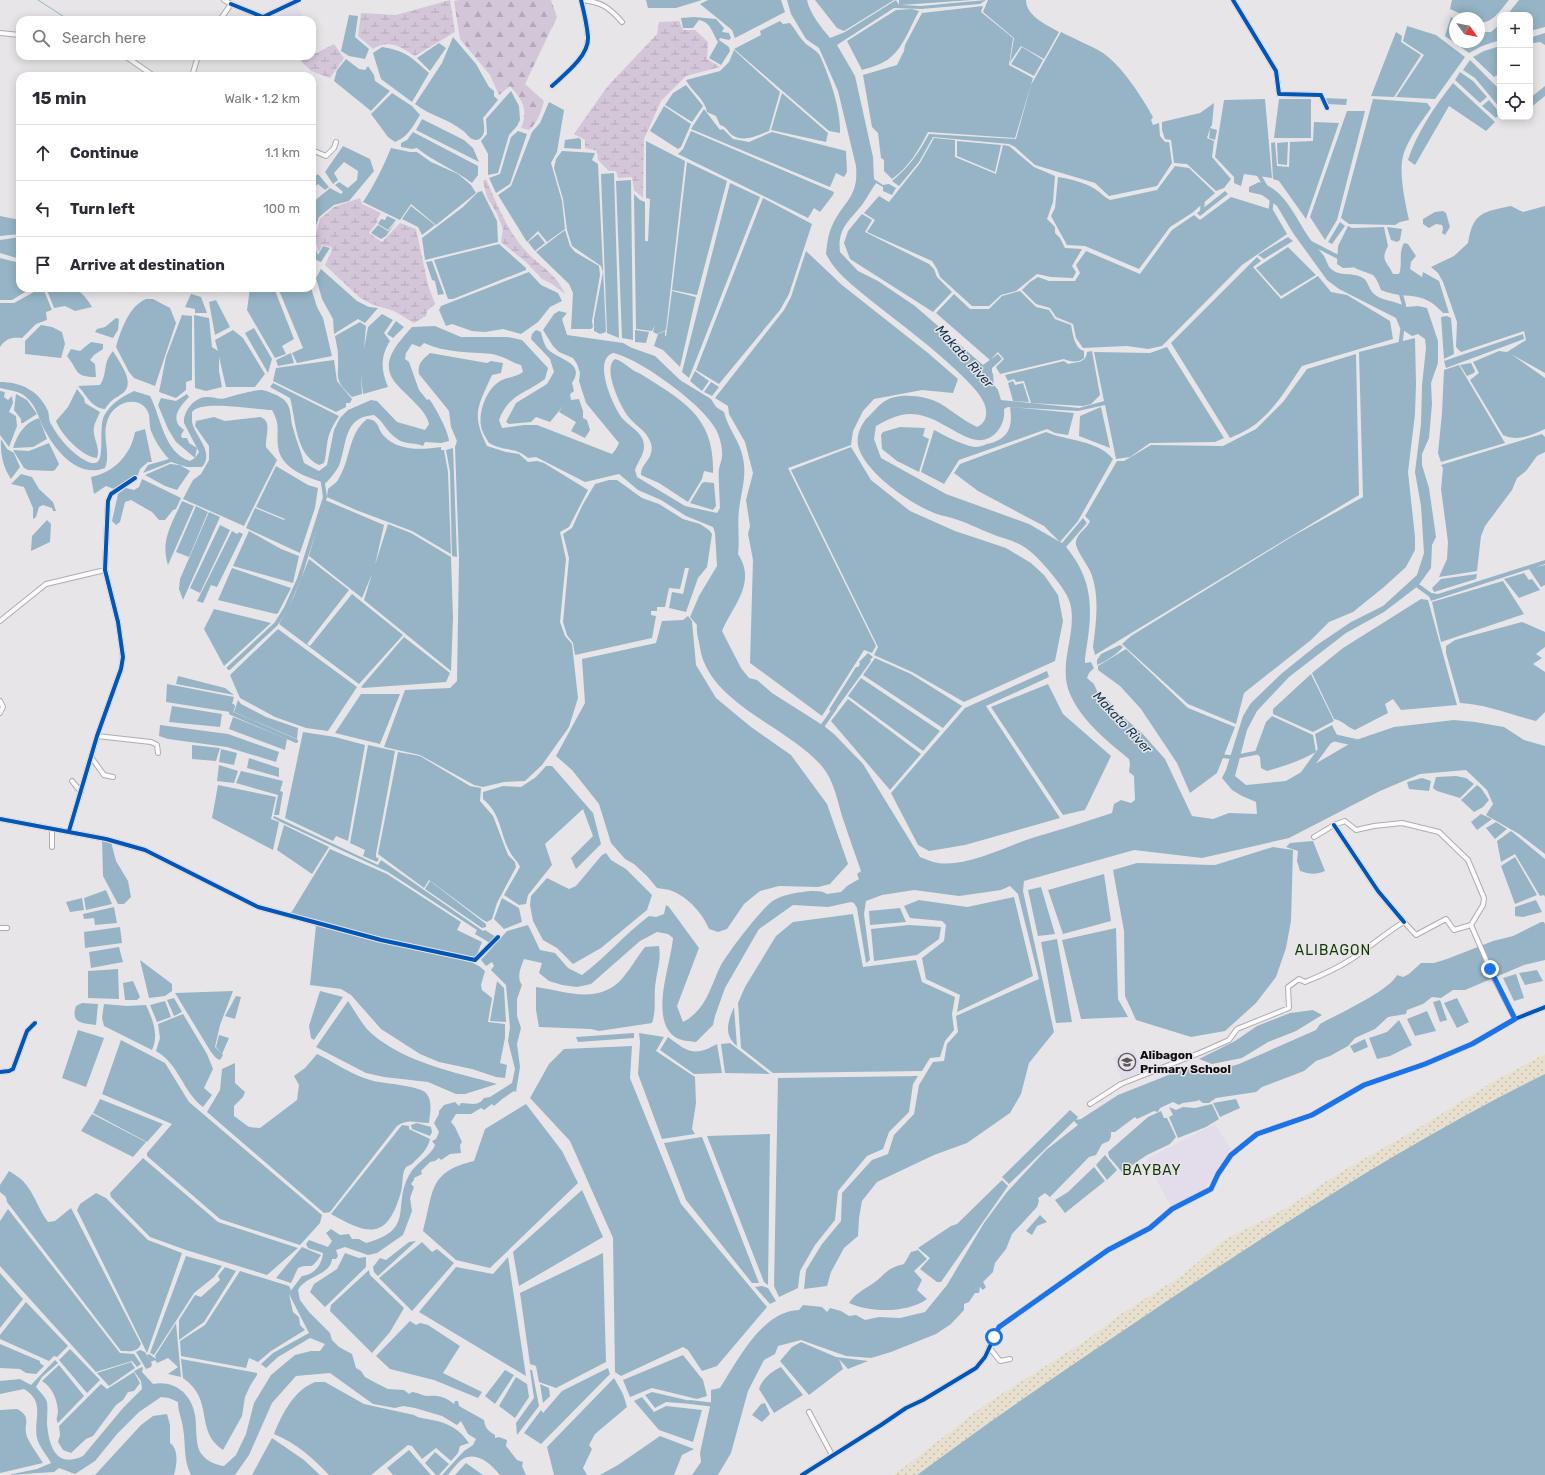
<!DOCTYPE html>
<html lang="en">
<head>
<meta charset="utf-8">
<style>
  :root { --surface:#fff; --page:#f2f2f3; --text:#2b2b33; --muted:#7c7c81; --line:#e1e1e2 }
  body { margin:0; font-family:Rubik,sans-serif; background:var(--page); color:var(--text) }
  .controls { position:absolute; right:12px; top:12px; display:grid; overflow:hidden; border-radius:8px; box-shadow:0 2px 10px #0003 }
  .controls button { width:36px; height:36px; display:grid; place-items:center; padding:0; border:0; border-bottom:1px solid var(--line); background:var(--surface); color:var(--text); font:20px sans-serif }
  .compass { position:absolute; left:1449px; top:12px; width:36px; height:36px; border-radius:50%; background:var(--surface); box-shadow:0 2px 10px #0003; rotate:123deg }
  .stop { position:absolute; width:12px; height:12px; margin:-9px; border:3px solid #1a73e8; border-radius:50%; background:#fff }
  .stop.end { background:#1a73e8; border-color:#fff; box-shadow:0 1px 4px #0008 }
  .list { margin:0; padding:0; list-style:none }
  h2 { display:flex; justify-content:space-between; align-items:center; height:52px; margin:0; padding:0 16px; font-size:17px }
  h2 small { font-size:13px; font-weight:400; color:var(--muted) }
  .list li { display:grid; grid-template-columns:26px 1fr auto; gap:12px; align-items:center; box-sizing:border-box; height:56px; padding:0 16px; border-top:1px solid var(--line) }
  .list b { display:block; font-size:15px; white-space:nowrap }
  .list em { font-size:13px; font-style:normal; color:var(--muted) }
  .icon { flex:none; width:22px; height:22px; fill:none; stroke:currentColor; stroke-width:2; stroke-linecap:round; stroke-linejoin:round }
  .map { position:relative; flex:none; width:1545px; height:1475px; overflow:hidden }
  .search { position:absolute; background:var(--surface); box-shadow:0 2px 10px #0003; left:16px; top:16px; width:300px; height:44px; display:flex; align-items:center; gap:10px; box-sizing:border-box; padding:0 14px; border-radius:12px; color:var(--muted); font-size:15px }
  .panel { position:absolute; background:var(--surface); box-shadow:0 2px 10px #0003; left:16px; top:72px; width:300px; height:220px; border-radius:12px }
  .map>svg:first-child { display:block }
  .industrial { fill:#e3ddeb }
  .forest { fill:url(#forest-firs) }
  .wetland { fill:url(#wetland-marsh) }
  .sand { fill:url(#sand-dots) }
  .water { fill:#96b4c5; fill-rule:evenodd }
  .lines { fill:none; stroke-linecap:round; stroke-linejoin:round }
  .stream { stroke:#96b4c5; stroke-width:1 }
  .canal { stroke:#96b4c5; stroke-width:4 }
  .river { stroke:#96b4c5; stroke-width:7 }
  .minor-casing { stroke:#aeacaf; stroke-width:6 }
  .minor { stroke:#fcfbfc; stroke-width:4 }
  .cycleway-casing { stroke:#e9e3eb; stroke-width:6 }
  .cycleway { stroke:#0057b8; stroke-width:4 }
  .route { stroke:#1a73e8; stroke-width:5 }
  .labels { text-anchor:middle; stroke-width:3; stroke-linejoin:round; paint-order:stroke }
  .poi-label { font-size:12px; font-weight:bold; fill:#0d0b0e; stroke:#e9e3eb; text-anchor:start }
  .water-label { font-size:13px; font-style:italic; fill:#0d3547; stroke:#e9e3eb }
  .quarter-label { font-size:14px; letter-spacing:1px; fill:#0f3b00; stroke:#e9e3eb }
</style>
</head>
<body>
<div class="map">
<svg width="1545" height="1475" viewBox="0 0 1545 1475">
  <defs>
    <pattern id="forest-firs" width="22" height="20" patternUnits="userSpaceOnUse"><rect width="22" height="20" fill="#d3c6d8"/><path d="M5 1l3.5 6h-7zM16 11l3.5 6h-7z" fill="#b4a9b8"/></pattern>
    <pattern id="wetland-marsh" width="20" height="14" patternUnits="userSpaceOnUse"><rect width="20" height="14" fill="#d3c6d8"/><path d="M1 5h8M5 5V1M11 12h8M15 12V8" fill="none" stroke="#b4a9b8"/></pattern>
    <pattern id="sand-dots" width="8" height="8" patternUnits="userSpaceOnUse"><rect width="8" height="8" fill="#e7e0ce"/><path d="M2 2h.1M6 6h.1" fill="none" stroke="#c5bfb0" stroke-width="1.8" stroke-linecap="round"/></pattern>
  </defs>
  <rect width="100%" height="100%" fill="#e8e5e9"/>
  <!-- industrial -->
  <path class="industrial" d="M297,5L305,20H277L275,17Z
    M1134,1049L1143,1073L1122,1081L1113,1057Z
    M1215,1124L1231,1149L1205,1189L1171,1207L1146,1159Z"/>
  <!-- forest -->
  <path class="forest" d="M459,0H551L557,17L525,84L544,101C541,112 538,122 529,130L521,128C529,110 522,99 510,86L499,95L490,75L460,39L454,1Z"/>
  <!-- wetland -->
  <path class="wetland" d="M450,0L455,32L415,56C400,47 390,39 373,49L358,36L361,13L396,15Z
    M679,21L683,30H695L708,42L707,59L720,67L686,76L661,101L644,139L643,198L634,190L632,177L618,178L616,171H609L598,160L597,151L585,148V140L574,134L607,87L657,34L659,22Z
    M334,44L344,58L330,78L311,71L301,61Z
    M486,179C496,202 507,230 524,249C538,265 557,274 565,294L552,284L542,279L526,262L501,242L503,229L497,214L487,197L483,181Z
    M360,198L362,204L381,213L377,220L378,221L369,233L382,242L400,223L416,229L428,285L435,304L427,311L426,316L414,323L394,311L371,304L359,297L325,265L332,250L331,247L322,245L319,252L314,239L320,219L334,207Z"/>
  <!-- sand -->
  <path class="sand" d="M1545,1054V1074C1415,1138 1293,1217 1173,1297C1087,1355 1000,1413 917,1475H894L986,1404L1088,1339L1121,1314L1183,1275L1221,1242L1290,1206L1336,1175L1422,1126L1491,1083Z"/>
  <!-- water -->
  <path class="water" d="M646,0H702L676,8H648Z
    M708,0H781L785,12L735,38L732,30L700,4Z
    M787,0H807C810,14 821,27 830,38L845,32L896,0L899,5V0H972L901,5L921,6L986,0L980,4L921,9L894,8L837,45L855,76L873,157L874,179L883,185L889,184L896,188L892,195L883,191V187L876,183C871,190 867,198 862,205C849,221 837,229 840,252L858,271L878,281L915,306L983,365L998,354L1002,359L992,368V372L993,374L994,385L998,390L1001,400L1079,408L1104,401L1094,352L1150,353L1167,347L1224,438L1215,442L1150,443L1130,457L1116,459L1105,405L1078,411L1008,407L1004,409C1006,426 992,445 972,439C951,432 934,414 910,414C898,414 887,420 876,426L874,439L881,458L946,494L1029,524L1060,542L1044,526L978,491L954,473L960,464L1046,432C1067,441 1098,440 1113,459L1078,521L1060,542L1062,543L1083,518L1087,523L1066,547C1096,583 1092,614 1085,658V663L1091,662L1094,668L1089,673L1087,678L1094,684L1099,696L1109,701L1115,710L1142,733L1165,759L1192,816L1213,819L1229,813L1257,814L1256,802L1242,796L1232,790L1222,778L1226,770L1243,716L1251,703L1281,674L1317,645L1351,622L1383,606L1417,575L1424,553L1421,506L1415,472L1421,424L1422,385L1426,348L1425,339L1418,334L1412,336L1400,328L1396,318L1339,289L1327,280L1293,233L1277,206L1262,195L1249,192V187L1259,182C1286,190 1295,218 1310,239C1314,245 1320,250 1324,256C1326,259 1327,263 1329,267C1339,278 1351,271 1363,278C1368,281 1369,289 1373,293C1382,302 1396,300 1406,307L1418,306L1427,308L1438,341V363L1431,383L1432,404L1429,438L1422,454V465L1429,488L1436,537L1432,545L1431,568L1418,586L1384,612L1346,633L1289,677L1257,711L1247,730L1235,776L1246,785L1286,781L1356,740L1394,727L1454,720L1475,722L1504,727L1524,740L1545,746V854L1519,834L1486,815L1493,804L1487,790L1466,770L1420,774L1380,791L1289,838L1202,858L1134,850L1024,881L1023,891L1054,1032L1029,1063L1021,1094L1010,1113L967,1143L934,1155L877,1182L862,1201L859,1218L858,1236L844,1248L831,1272L827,1286L804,1289L806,1270L822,1244L841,1221L842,1193L872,1160L888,1154L894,1135L914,1114L919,1085L933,1062L944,1061L947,1044L958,1032L956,1016L1039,979L1018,894L1010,886L1001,890L959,896L914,890L882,895L866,901L864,914L870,960L866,963L857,908L854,903L851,902L828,907L793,905L759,929L725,988L715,1016L713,1025L696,1042C690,1041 680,1041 675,1037C649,1019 671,964 673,938L668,934L657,932L640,941L591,984L577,987L562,985L549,981L539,973L542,963L524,959C521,967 516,977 522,985L517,999V1016L521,1028L517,1044L520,1067L516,1092L514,1091C506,1096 501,1100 494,1106L492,1104L484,1110L481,1108L471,1114H456L451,1122L455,1127L462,1142L460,1145L461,1153L450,1154L441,1160L439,1158L435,1161L430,1162L421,1171L422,1174L414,1178V1180L411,1184L414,1187L410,1198L412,1211L403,1235L377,1253L368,1255L345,1247L336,1250L338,1256L336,1259H332C331,1275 305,1276 298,1290L300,1300L309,1312L330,1333L332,1340L339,1347L352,1354L356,1368L361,1371L365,1377L376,1383L388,1389L404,1390L409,1394L412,1392C417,1392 423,1396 428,1396C438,1395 446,1397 454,1404L455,1401H458L459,1406L484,1420C485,1428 488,1431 495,1435V1438L499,1437L507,1440L506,1446L517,1460L523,1462L522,1466L526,1475H500C491,1464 477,1451 463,1459C458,1462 452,1470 448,1475H442L464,1451L473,1445L476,1439L468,1434L461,1421L457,1425L442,1416L415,1408L403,1406L395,1408L373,1404L330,1373L296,1376L272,1403L249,1455L235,1475H191C183,1460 186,1444 183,1428C182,1419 178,1412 178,1402L169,1398L161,1397L139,1412L117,1434L95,1461L75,1474L59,1468L54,1472L8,1475L37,1469L51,1463C47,1455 39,1447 37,1438C33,1419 46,1402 24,1389L0,1394V1381L20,1379L31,1385L55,1360L58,1363L42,1377L36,1387C39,1391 45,1396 47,1402C48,1408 47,1417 47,1424C49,1446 56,1469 83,1456L123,1408L142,1389L141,1381L134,1371L142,1367L143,1368L142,1372L153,1384C174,1380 191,1393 195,1415C197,1426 195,1442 200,1452C205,1460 215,1465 224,1466L236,1455L246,1434L254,1403L271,1375L295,1355L311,1351H320L325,1344L310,1338L278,1357L266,1368L261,1364L273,1353L309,1333L289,1294L293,1312L299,1317L300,1325L305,1330L271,1351L258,1362L249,1358L246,1368L181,1356L180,1341L205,1325L240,1271L289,1286L291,1290L289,1293L302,1276C314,1275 322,1265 323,1253L308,1248L306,1244L309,1240L328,1247L332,1241L326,1233L331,1229L340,1235L349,1234L352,1239H359L366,1243C418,1229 390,1205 411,1172C416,1164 433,1153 435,1145L432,1141L436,1139L439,1132L434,1123L439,1114V1111L444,1105L455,1102L459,1106L461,1103C470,1103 478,1107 484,1098L490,1097L512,1083L515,1069L508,1041L510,1027L506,985L491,970L494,966L492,962L486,966L481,960L507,931L528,925L540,950L555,953L568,968L582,975C606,957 625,934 649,916L656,917L664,914L666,905L669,907L699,948L677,1006L683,1022C706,1010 710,988 720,967C728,952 756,916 769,904C777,896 792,893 803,892C810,891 821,890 827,894L841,892L847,886L859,879L857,874L861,871C855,854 849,837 843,819C837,800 834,779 820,764C786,726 709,703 700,648C699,640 696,634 697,625L690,617L699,596L717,566L715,533L713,527L686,516L661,500L638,490L619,474L585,482L536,457L528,458C515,446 504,452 489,443C486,438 482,432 481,426C478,411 488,386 502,380C509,377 516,377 523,372L521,365C511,362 503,356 492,354C469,352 446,353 424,343L420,347L412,344L406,353L405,359L409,362L419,390L427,400L429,399C435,406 449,433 449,441L441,443L425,442L423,446C414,442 404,445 396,438C387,432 383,421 374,415C344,417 347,442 340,463C337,471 331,477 326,483C308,478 280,469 278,446C276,430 281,426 272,410C256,410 201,399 192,412C192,415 192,419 192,422C195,437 215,452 202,467H187L171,462L143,473L148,465L169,459C163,453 155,441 152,433C149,427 150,421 149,415C146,402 132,399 122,404C114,408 109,414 107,422C102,437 111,453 105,468C80,478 58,454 47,434C39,422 38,407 26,397C20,391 8,390 0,388V382C20,382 38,390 47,409C50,414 48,419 51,424C58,437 68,449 81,458C85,460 90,464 95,463C106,462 98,428 104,416C111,403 122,397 134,391L150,396C161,417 164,453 190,461L195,458L176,442L168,429L158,405L161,398L176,401L187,394L189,397C179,407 169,420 184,430L181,435L182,438H187L189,443L197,448L195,458L199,452L184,423C183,411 195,396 208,397C214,397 220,400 226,398C231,396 258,389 262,390C268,391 283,397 286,402C292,409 290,420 293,428C296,440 301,451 304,463L319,471L327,465L334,430L340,418L348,410L371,400L377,401L397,422L425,430L429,424C427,416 422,410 416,404C409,396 400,389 394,381C379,361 400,341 412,327L435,326L461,337H508L522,340L548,368L545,379C525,394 509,394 499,420L502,428L524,425H537L612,454L616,449L619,443L586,403L579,381L580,373L577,364L573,358L559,352L553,346L543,330L554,314L559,311L567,313L562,319L567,335L623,343L632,348L655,356L680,380L711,399L716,407L724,412C728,429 740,441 743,458C747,476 741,492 739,510C737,525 740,539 738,554C757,583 733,605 722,631L741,668L749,678L757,680L772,693L824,726L834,734L863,764L920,857C926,859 932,862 938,863C968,867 1004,847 1032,838C1059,830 1085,822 1112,813L1114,804L1121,800L1131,803L1135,800L1134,776L1129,772L1130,764L1129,759C1107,741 1081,720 1070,694C1057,664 1078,633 1070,603C1068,596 1062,587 1058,582C1048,569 1035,553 1021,545C1012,540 1001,538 992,534C979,529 966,522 952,518C946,516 938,515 932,512C908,502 868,474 859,449C855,438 860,426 867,418C873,413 878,405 885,401C900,392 927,396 941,404C954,412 964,421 977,427C988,422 988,410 983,401C977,389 964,378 955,369C922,338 885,313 851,284C841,275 832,266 826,254C827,245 828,234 832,226C843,201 859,198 856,166L838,91L819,48L806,39L791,14ZM613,353C639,358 703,405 715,428C719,434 722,445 722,452C723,458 720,463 719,469C718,473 720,502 720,508L717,513L685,506L637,477L635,470C639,458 648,451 642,438C638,430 628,425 622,418C613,406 592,360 613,353Z
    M815,0H894L844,31L837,28Z
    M988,0H1026C1026,16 1047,25 1059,32L1044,59L1021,46L1010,62L1014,38L983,12Z
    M1452,0H1509C1501,9 1492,25 1479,22V18H1470L1450,9Z
    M1519,0H1545V27L1530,31V15H1507Z
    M983,6L981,12L1013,38L1009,65L1033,78L1015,138L928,132C918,151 909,167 892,179L884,171V160L881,158L878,133L872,127L863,75L897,65L904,51L905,45L922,13Z
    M912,9L919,11C911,25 904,46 891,57C883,64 872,67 862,70L847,41L896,10Z
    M349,15L358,16L355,37L369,49L365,59L349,56L341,51Z
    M694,17L716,19L724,28L722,32L729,33L731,38L729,40L720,38L719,40L729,47L730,51L721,65L709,58L718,42C712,33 711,22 699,20L693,28H683L681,18Z
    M1451,17L1455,20V42H1479V32H1491L1500,24V40L1482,46L1469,53L1445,36Z
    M780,21L783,24L790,23C795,29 799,37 805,43C810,48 818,50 821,58C830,79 841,109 840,133L829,131L734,49L761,35L760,31Z
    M1407,26L1436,35L1465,57L1435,99L1396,97L1424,55L1403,41Z
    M1061,32C1074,39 1090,45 1103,53C1122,66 1142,97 1153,117L1151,120L1153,125L1159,123L1160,136L1165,142H1169L1172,163L1157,186L1109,196L1095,183L1035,165L1015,147L1009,144L933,137L919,162L899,186L892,181C910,166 918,154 929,134L1016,139L1031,85Z
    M1396,32L1402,36L1401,42L1421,55L1394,97L1371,96Z
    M1545,33V45L1540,42L1533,43L1532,37Z
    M453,37L476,64L489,87L494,91V96L498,100L483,118C484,126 487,136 477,140C469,140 468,134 462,130C448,119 429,115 415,104L442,63Z
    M439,43L446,48L430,71L417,58Z
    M1500,46V73L1494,77L1473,57L1484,51Z
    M382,47C406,51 411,57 429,73L412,102L381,79L373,53Z
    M1022,47L1043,60L1034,76L1011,64Z
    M734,50L780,92L769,131C758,135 744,143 732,135C727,131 727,127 720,125L716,116L707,112C705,99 691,91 686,80L720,71L729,62Z
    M346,59L359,69L365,70L368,66L374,75L375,81L390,91L371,111L334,81L337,70Z
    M1470,60L1500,90V108L1475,78L1463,70Z
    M1460,72L1473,81L1487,97L1480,103L1455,80Z
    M1453,83L1495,122L1486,131L1449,106L1415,165L1408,160C1417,132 1435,106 1453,83Z
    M686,85L703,106L692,122L665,105L673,93Z
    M1545,86V96L1530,108V98Z
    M511,91L519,106L520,120L517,126L509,135L498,173L488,175V154L481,141L487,134L486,119Z
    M392,93L412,106L420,115C413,126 408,137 395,142L388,137L371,114Z
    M782,93L828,133L826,142L771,130Z
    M1324,98L1347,99L1346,105L1327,104Z
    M1265,99L1272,178L1244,174L1241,186L1234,183V177L1215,157L1224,100Z
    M1279,99H1311V138H1274Z
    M1373,99L1427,103L1431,108C1422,121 1411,135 1405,150C1397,167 1405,202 1409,220L1400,222L1395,225L1349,224L1341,218Z
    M1489,100L1500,113L1496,118L1482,106Z
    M549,102L564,110L557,152L551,163L562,201L565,229L547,242L538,231L527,242L498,195L511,186L532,132L540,123Z
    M1214,103L1212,125L1210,128L1217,130L1215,140L1209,138L1210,128L1207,138L1214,141L1212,157L1231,179L1224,188L1216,191L1187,164L1174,163L1171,140L1165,139L1162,130V122L1200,113Z
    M664,106L691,124L681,147L678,149L650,131Z
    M704,109L720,130L723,129L733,139L749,142L772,132L846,151L847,172L844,177L836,173L830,187L691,129Z
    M1347,111H1365L1337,220L1325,240L1310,217Z
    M422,119L464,140L473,148L479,162L416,130Z
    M1314,122L1339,123L1306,219L1279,181L1273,179L1271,143L1275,142L1277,166L1289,167L1290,142L1313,141Z
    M518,131L527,134L510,184L496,193L489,178L500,174L511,137Z
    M691,131L834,192L833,195L820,212L814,208L808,218L678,154L683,149Z
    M413,132L478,166V175L472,183C454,169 434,162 417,148L412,149L401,147V143L407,140Z
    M579,138L581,140V149L564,148L565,140Z
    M934,138L955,140V157L996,174L1003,145L1009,146L1034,167L1055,176L1053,202L1047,219L1055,227V233L1060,238L1065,248L1082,249L1072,266L1076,272L1073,278L1051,277L1037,274L1016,291L1001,295L989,306H972L940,277L937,269L932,261L867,232L875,220L864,213L879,196L889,202L920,163Z
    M646,141L685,161L666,330L657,334L653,332L655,325L652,331L636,329L634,194L640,200L645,202V241H648L650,199L646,198Z
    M957,141L1001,145L995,172L957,156Z
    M1288,142L1287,165L1278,164L1277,143Z
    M343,146L370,159L374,171L349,201L334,205L319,217L312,237V203L330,188L341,194L343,192L335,185L339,182L348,188L357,180L358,171L344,162L334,173L338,180L333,184L325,172Z
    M391,148L410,152H417L431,162L458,174L471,185L476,193L436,225L411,204L400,220L363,202C375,184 383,167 391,148Z
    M562,151L595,153L592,160L598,164L606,332L600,334L594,331V319L603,272L601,266L572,246L567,230L563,199L554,168L556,159Z
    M687,162L727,181L697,295L672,290Z
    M1175,166L1189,168L1215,193L1192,213L1170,227L1139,269L1085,246L1067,245L1051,216L1055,208L1058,177C1070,179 1084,182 1095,189C1100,192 1104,197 1110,200L1157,190Z
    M614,173L619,338L607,333L601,174Z
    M318,174L329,187L325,190L318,184L312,188V179Z
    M631,180L633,340L622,338L616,181Z
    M730,183L760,197L689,378L682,372Z
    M482,191L497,221L498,242L425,260L422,238L463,207L478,192Z
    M1225,191L1228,194L1200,216L1197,213Z
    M1231,197L1273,210L1287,234L1242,265L1162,346L1148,349L1127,346L1083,348L1076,338L1073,324L1056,317L1050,308L1036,304L1022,290L1030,282L1038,277L1049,281H1075L1080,273L1076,265L1086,251L1140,274L1172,230L1194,215L1200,220Z
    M763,198L812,224L789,294L780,310L719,384L696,370Z
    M411,206L435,225L422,235L418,227L402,219Z
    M1511,206L1523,212L1545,206V373L1511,354L1545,378V429C1532,435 1517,442 1503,435L1470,380L1479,373L1473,362L1499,351L1507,352L1526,340L1524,331L1461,352L1456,347L1457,322L1443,282L1438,273L1431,267L1454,256L1468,243C1473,212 1483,212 1511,206Z
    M1443,211L1446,213L1450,227L1445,235L1442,233L1443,228L1442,225L1436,224L1429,228L1423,224V219L1435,212Z
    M862,214L872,220L865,232L929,264L934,269L937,277L952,292L933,312L850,259L844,243L848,231Z
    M0,216L20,220V234L0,236Z
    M387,216L396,220L388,230L378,224L381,219L385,220Z
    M396,222L386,236L381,239L371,233L378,225L388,231L386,234Z
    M1340,222L1345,226L1332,244L1328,242Z
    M1348,226L1352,228L1384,227L1388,246C1380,261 1387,261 1393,274H1399C1403,264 1398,253 1404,243L1408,244L1416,256L1411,262L1410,269L1422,277L1423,272L1439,281L1449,313H1443C1421,288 1406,301 1381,290C1374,269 1364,266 1343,268L1337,264L1338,246Z
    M1387,227L1402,229L1400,240L1397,242L1391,240Z
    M565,230L570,246L575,252L599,266L600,275L592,321L593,327L591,329H571L573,293L569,284L536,252Z
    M538,234L545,243L535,251L528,242Z
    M20,237V259L0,253V240Z
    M1288,237L1293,241L1264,259L1258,255Z
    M312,240L318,255L323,246L330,248L321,262L312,258Z
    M499,244L526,268V270L453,299H448L434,260Z
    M1288,247L1316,275L1281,296L1256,268Z
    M806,251L842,285L928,353L958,379L953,393L922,390L874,399L863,411L853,431L851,445L788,468L876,646L872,653L864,650L822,716L750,663L753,560L748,534L750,526L746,500L753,473L745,442L729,414L728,406L715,398L784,310L791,297Z
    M1257,257L1261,261L1253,267L1281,299L1318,276L1331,292L1347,295L1390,321L1393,339L1302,366C1287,388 1273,413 1250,428C1244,432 1236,435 1230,438L1171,343Z
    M0,258L20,263V288H32L12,300H0Z
    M432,261L444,294L438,295L435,281L432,280L426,262Z
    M321,269L357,301L369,307L378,308L365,323L358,319L334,334L333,319L322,299L316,278Z
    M529,272L541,285L558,293L562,301L550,307L538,322L521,334L503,329L485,332L472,331L452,324L446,326L439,310L441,306Z
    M41,288H43L52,310L46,312L47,320L36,324L22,338C12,337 6,338 0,347V303H14Z
    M46,288C69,288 79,284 92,307L75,311L65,306L54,308Z
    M250,288H274L294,339L282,346L286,354L275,358L247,310Z
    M278,288H311L317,307L323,318L332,356L297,363L292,353L303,348Z
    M672,291L696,297L680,367L663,350L654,346L658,334L665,331V336H666Z
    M1020,291L1036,307L1049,310L1055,319L1071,325C1073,334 1074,348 1084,351V358C1079,363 1070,362 1064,359L1000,374L996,367L1004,359L998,352L990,360L936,313L954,294L970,309H989L1002,296Z
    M191,294L201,297L207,313H195V309L185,307Z
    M146,299H153L170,308L176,323L155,386L134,378L129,372L116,347C121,330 129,306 146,299Z
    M216,300L230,327L215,335L209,302Z
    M382,314L393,320L384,333L390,341C380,357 381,370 388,387L363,394L361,375L362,394L352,397C333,379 339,379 338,355C338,349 336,343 335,336L360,322L366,326L364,349L368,327Z
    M182,315L192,316V380L186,382V390L176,398L159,392L166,357Z
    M194,315L209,318L212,347L218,351L215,340L233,330L243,338L265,374L255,387H226L219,357V371L222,387L206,391L195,388Z
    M1447,316L1451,318L1454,354L1444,359L1441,317Z
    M116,318L119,319L118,330L113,338L95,332L97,329L105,327Z
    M396,321L404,327L393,338L387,334Z
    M41,325L52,327L62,332L65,344L61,358L25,354V341Z
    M254,328L272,359L268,373L245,333Z
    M536,330L541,332C542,337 544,343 546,347C555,360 587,361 572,383L574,391L570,394L571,400L579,399L583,411V418L587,420L590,430L585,438L571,431L576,422L559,412L564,405L550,422L536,417L531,422L509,424L506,422L516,403L547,384L554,372L550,359L531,339L532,334Z
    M635,330L649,332L646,343L635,342Z
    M1523,334L1524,339L1446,368L1444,361Z
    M1415,338L1416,384L1415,414L1408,472L1415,537V550L1406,567L1384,587L1353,612L1329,622L1311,640L1244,693L1236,724L1188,704L1122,644L1131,636L1293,536L1363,497L1359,352Z
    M91,342L103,344V349L94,355L90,360L95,364L96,377C74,377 79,371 67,356L71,349L80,351Z
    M113,351C119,362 136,382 123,393C115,399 111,399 105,409C91,408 86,394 78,386L100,385C108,373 102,364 113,351Z
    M1092,351L1100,395L1091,404L1083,406L1031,403L1024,381L1016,382L1014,379L1008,381L1005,375L1064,361L1068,364C1077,362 1086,363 1087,352Z
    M291,353L294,363L278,366L276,360Z
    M430,353L487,363L491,361L503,363L501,373L492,375C478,406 471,414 487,446L506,452L519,454L528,462L537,461L544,463L588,490L569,527L560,532L566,559L560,622L565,636L572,644L578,698L569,727L542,765L525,781L504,782L483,787L474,785L420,755L384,747L405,690L450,688L457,681L459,558L455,447L457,441L451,427L449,411L419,374C417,364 423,359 430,353Z
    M1356,354L1359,495L1095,655L1093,647C1096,623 1100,597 1091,573C1088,565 1074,548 1076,541C1078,532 1087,529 1090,521L1085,516L1117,461H1124L1151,445L1223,446L1256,429L1283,402L1307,369Z
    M615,359C625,362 630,370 639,373C682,400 715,416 713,473L704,471L702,479L688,502L659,483L641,475C640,463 657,458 650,441C646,430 634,425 627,415C620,405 602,368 615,359Z
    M334,360L337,381L352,399L350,403H346V407L336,412L273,381L276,368Z
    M1471,363L1475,371L1474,373L1467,376L1460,365Z
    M1459,365L1505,443L1441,462L1438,453L1442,413L1444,370Z
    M695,371L709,381L702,391L690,381Z
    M1013,381L1015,385L1023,383L1029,402L1013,401L1008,383Z
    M711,382L719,387L712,396L704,392Z
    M273,383L339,416C333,425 328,434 327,445C326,451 326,457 324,463L319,465C295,454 296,420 290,398L270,387Z
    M77,389L84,398L85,403L100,412C98,417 95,422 94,427C92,438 101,447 97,458C82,457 61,434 56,421L68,407Z
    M0,391L5,392L4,397L8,400L12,396L13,403L9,412L16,416L17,426L9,447L0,435Z
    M16,394L27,400L37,414L23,423H21V419L14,410Z
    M1010,407L1074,413L1068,435L1055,433L1047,429L959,460L944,484L921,472L934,430C946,436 961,445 975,447C979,447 984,445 987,444C1009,439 1013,427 1010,407Z
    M1101,407L1110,448L1079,436L1080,416Z
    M214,417L225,421L260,417C273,421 265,436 266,447L277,460L244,526L183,499L193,480L201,474L209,460V446L195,426L196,421Z
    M39,418L47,439L33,447L13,448C17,435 25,422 39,418Z
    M367,419C380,420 377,429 384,436C398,451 421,450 441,447V450H444L448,472L451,554L412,531L356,510L327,497L328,489C331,486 337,483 339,478C351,458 348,434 367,419Z
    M900,427L925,428L923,436L929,439L919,472L897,461L882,449L881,435L883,432Z
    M145,429L152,462H148L140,469L138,475L114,489L106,486L94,494L91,477C113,473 131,455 135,432Z
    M1542,434L1545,437V452L1537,456L1526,471L1517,478L1512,490L1485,526L1481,536L1477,571L1439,577L1447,559L1448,542L1441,489L1443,468L1441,465Z
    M1,439L7,449L14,453L20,467L11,479C3,467 0,453 1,439Z
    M49,443L59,464L55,470L52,471L28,470L24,468L13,450L29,451Z
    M851,447L871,480L910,511L955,531L1006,548L1031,563L1044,575L1058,595L1063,621L1055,661L964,702L912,672L874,655L878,647L791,470Z
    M453,448L457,557L452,556L450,472L446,450Z
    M170,464L180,465L190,471L177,490L165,486L145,475Z
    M276,466L308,485L318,488L315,508L300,553L246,528L255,508L284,520L285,519L256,507Z
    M21,474L32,477L39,489L53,502L56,511H53L52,508L43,505L39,507L36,517L33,519V508L24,487L11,484Z
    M142,479L181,498L176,509L173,510L165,520H159L152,512L131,500L125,502L120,522L116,525L112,521L118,494L126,488L134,490L139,487Z
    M609,480H617L642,498L659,504L683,519L700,524L709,530L712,534L707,567L698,578L686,612L669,608L672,592L683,594L689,568H685L680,589L669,588L665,607H657V611H651V615L656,616L652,638L575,655L573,643L567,635L563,622L569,558L563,534L572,528L582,506L595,484Z
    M705,482L714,483L716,506L713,510L690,503L702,483Z
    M325,500L384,525L375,565L388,524L411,533L451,557L453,618L451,671L364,600L372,574L362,598L309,556Z
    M182,501L194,506L168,565C160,540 172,524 182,501Z
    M196,506L208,512L189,557L176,552Z
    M209,512L220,517L183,600L179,589L180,579Z
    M47,520L51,524L50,542L31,551L32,536Z
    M220,525L230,530L200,593L190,588Z
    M232,531L237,534L239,532L243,534L217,587L211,585L203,603L197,601Z
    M249,531L281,549L299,556L293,583L233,566Z
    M309,559L349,590L307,644L310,646L352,594L403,635L359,684L279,624L294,596Z
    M1545,560V564L1536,567L1545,565V585L1541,587L1529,569L1431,601L1428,594L1431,593L1438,594Z
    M232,568L291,588L278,613L276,614L218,600Z
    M1524,573L1529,580L1532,579L1540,590L1519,598L1504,579Z
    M1477,574L1476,579L1434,592L1432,588L1441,579Z
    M1503,581L1524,614L1441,642L1432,602Z
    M1421,599L1428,600L1457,705L1401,710L1393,699L1385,704L1388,713L1355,730C1347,727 1342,720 1334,719L1312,673L1343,648Z
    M214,609L271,623L224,666L204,629Z
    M688,616L692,621L696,665L716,698L751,727L791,755L827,804L848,864L830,884L818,887L779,886L760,891L744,904L727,929L718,932L709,929C703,914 688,897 672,891C668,889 662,889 657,888L647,876L634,864L625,859L611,843L599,804L572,770L556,756L585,703L582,659L656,643L662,621L683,620Z
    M1522,622L1545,632V647L1536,654L1542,658L1533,664L1545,672V712L1536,721C1512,715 1485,704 1460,703L1446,653V646L1455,640Z
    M278,629L357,687L328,731L306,728L275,717L240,698L230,675Z
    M404,637L450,673L446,682L363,688L361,687Z
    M1120,645L1123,647C1116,655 1106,661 1097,665V660L1101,654Z
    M1126,649L1188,708L1235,727L1217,773L1190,793L1177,763L1141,709L1120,686L1098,670V666Z
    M868,653L873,657L870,660L871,661L834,712L829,710L856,667H858L860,664L859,662Z
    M875,658L911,674L962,706L943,728L863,675Z
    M1047,671L1049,677L986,706L1060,818L965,845L929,851L918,845L891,793L965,708Z
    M1311,674L1334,721L1313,732L1273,714V709Z
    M178,676L225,688L234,695L176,684Z
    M861,678L940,731L923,751L848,696Z
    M167,684L234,697L230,712L166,702Z
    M1048,684L1063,714L1111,756L1085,810L1063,815L991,707Z
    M361,694H400L380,744L335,733Z
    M848,699L921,754L890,790L831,721Z
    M238,700L241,704L266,717L298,728L297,739L234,712Z
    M172,706L222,714L220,727L169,722Z
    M1272,716L1313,735L1316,752C1300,761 1284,766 1267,771L1261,768L1260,757L1255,752L1266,722Z
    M233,717L287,739L285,750L229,729Z
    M160,725L228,734L279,752L276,762L227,747L168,739L159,736Z
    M1332,725L1339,739L1318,750L1315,734Z
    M303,732L335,737L365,745L348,841L336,836L333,841L285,818Z
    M192,745L220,748L216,761L192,759Z
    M368,745L395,751L376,854V857L379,859L377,862L363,856L365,850L350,843Z
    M221,749L237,753L234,765L219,762Z
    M398,752L420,756L470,786L481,788L480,801L493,816L508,855L515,862L516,867L497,903L492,919L487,922L483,920L429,880L424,888L378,854Z
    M249,758L279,768V777L247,768Z
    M219,765L238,771L234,783L217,781Z
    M546,766H552L593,813L601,844L576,869L571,858L593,836L583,809L545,844L552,865L528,895L526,904L519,905L504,895L520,867C517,860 513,858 510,852C499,832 502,815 483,799V792L503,786L521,787L536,777Z
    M241,771L283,781L280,791L283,792L279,815H274L278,795L236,783Z
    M1456,776L1466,778L1474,784L1460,798L1437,791L1433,788L1436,777Z
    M1422,778L1431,781L1429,791L1409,789L1407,782Z
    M218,785L276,797L271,819L279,822L273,850L212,818Z
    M1477,785L1481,788L1489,800L1483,807L1474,812L1461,800Z
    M1481,814L1492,819L1477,830L1471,822Z
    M274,816L378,865L381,860L483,931L485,930L496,937L490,943L475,934L477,930L388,872L283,823L273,818Z
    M1496,822L1507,829L1495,839L1486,828Z
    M284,825L329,847L312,874L277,850Z
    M1511,831L1545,859V897L1544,895L1540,896L1515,854L1501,862L1497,841Z
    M102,838L111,842L116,861L128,881L131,897L124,904H118L103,876Z
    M1313,841L1325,871C1316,875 1309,874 1300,871L1297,861L1298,851L1286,847L1290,843Z
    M1273,847L1293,850L1291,921L1286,948L1276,977L1256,1003L1225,1031L1191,1037L1136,1020L1125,996L1124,931L1113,870L1137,863L1215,865Z
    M330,849L387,874L461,922L457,930L482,942L476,957L472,958L381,938L291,913Z
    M606,853L611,860L626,869L652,895L647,910L601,948L573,964L557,948L543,940L533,921L530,905L531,896L547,878L569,889L576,886L602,855Z
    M1515,857L1537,895L1515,904L1501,866Z
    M1104,874L1111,921L1063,934L1048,890Z
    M430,881L486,924V927L482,928L425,889Z
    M1041,887L1055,934L1038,936L1028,890Z
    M106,890L112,904L86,910L84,898Z
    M1014,897L1033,976L957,1012L960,995L926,979L922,958L944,941L946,925L942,921L910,918L904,906L919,900L967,907Z
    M82,898L84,910L70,912L66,902Z
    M502,898L519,908L522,922L504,929L494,919Z
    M1536,900L1542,912L1523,917L1515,916V907Z
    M114,907L117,923L95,925L94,918L84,919L83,914Z
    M900,908L906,922L870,925L869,911Z
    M853,914L863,967L916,960L922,982L955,997L952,1014L954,1030L945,1041L940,1057L930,1058L922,1071L773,1073L741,1048L738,1003L745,987L776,936L793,922Z
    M1541,922H1544L1545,924V960L1524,965L1465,990H1453L1441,998L1432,997L1423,1004L1407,1010L1406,1014L1388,1017L1375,1029L1355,1038L1348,1046L1330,1056L1316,1061L1304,1071L1262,1087L1256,1092L1216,1098L1209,1103H1203L1199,1100C1193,1103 1184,1101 1179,1105L1173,1102L1160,1108L1158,1112L1154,1111L1137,1119L1135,1117L1115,1132H1111V1137L1109,1141L1102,1144L1096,1155L1089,1157L1050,1197L1045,1193L1038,1198L1039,1201L1037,1207L1012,1234L1006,1249L995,1263L993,1272L983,1282L986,1287L983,1290L980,1287L979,1293H975L969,1302L964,1304V1310L951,1324L936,1334L891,1352L871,1358L846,1356L801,1340L778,1346L775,1354L764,1360L748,1391L731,1453L718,1475H692L701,1462L700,1453L711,1402V1390L720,1388C738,1360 762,1311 799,1310L803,1305L822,1307L827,1312L830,1308L841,1311L849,1316L856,1315L865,1320L879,1317L900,1318L925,1312L947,1285L984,1223L1007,1192L1046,1150L1078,1125L1074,1121L1009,1184L1002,1177L1070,1110L1078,1117L1076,1120L1081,1119L1118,1095L1186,1068L1199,1073L1222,1069L1239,1064L1316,1030L1320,1024C1338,1014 1389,991 1397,975L1403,977L1409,974L1421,963H1434L1447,959L1493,941L1513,936Z
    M316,925L471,962L479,966L485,971L481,985L482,990L492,998L488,1022L505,1024V1038L500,1063L507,1065L505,1078L496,1077L472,1069L439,1062L420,1054L381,1029L351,995L341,989L310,985Z
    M909,925L941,927L939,939L917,955L874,961L871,929Z
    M120,927L122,943L85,948L84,932Z
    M1116,928L1118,999L1128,1017L1081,1019L1062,940Z
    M1057,939L1072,1022L1056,1023L1041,942Z
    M659,946C661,960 658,967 656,980C653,996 657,1008 652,1023L599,1031L591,1029L539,1027L536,1010V987C564,991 595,1004 619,982C629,972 636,958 645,947Z
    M119,947L123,962L91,968L89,952Z
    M140,960L172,984V991L165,996L149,998Z
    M118,969L119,999L88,998V971Z
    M1537,970L1543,981L1525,985L1519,973Z
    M1516,974L1524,998L1514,1001L1503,978Z
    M133,981L140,997L137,1000H125L123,983Z
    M497,981L504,988L506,1022L490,1021Z
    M233,991L220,1025L215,1047L223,1055L220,1060L216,1058L211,1052L175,993Z
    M320,991L343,997L314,1040L311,1038L309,1026Z
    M236,996L241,997L235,1019L225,1016Z
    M174,998L182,1012L174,1016L167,1000Z
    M1457,998L1469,1022L1457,1028L1444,1003Z
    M1440,1000L1447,1020L1440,1022L1433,1002Z
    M165,1001L171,1017L157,1022L150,1005Z
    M348,1001C355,1011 362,1025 371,1033C405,1063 455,1072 497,1084L465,1094H456L428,1082L384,1077L366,1073L316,1047Z
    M82,1003L98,1004L96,1025C83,1023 70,1024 76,1006Z
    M104,1004L127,1006L146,1005C153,1020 159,1035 152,1050L104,1026L102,1018Z
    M734,1007L737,1046C723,1035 728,1021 734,1007Z
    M1313,1010L1322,1015L1296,1031L1268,1042L1242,1058L1212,1064L1199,1059L1235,1041L1257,1026L1290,1013Z
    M1427,1011L1436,1031L1415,1036L1407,1019Z
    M183,1014L207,1054L213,1069L204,1088L212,1095L203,1107C182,1091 180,1065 156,1051L160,1038L158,1024Z
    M1399,1020L1412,1045L1390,1056L1377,1059L1369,1038L1387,1032Z
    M78,1030L104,1038L86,1087L62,1078Z
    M634,1033V1038L578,1042L576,1037Z
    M639,1033L664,1037L656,1051L695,1077L696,1103L692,1129L695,1134L662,1139L638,1074L640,1042Z
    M219,1035L229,1038L222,1054L216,1047Z
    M668,1037C688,1052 694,1057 717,1044L722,1073L694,1074L660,1050Z
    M1365,1039L1368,1047L1354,1053L1350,1046Z
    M121,1040L165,1063L189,1102L322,1215L320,1223L300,1245L220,1219L147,1156V1153L172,1124L102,1094Z
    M730,1043L770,1074L725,1073L721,1044Z
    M632,1046L630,1078L681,1204L767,1307L717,1366L702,1371L688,1350L683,1347L621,1376L615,1372L613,1238L570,1141L530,1098L549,1064L564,1049Z
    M317,1054C334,1062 352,1075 370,1080C383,1084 418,1085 426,1093C433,1101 430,1113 429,1123C416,1123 408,1118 397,1126L330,1212L324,1213L207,1112L220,1090L222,1069L235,1063V1083L245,1092L243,1097L234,1106V1116L249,1127L260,1128L297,1100L299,1085L294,1076L305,1068Z
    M1545,1074V1475H917C1000,1413 1087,1355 1173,1297C1293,1217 1415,1138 1545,1074Z
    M918,1076L913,1084L909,1112L889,1132L883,1149L867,1156L838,1191L835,1220L815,1245L800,1271L798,1288L779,1297L774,1286L778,1078Z
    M100,1099L163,1124L147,1142L93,1113Z
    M1236,1099L1240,1108L1220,1117L1213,1103Z
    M526,1104L562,1151L578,1183L490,1268L456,1260L423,1231C434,1191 428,1172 474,1161L485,1129Z
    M1212,1104L1219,1119L1206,1127L1178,1138L1169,1117L1173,1115L1169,1107L1176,1110L1183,1107L1195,1108Z
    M1161,1111L1164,1118H1167L1176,1137L1170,1144L1147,1155L1122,1172L1109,1157L1108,1152L1148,1117Z
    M92,1114L146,1142L133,1157L81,1131Z
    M417,1123L431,1127L432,1132L430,1136L412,1129L411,1125Z
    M402,1125L409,1126V1129L430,1139C428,1149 420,1156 413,1163C410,1166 406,1165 404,1171C402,1177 403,1185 401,1192C387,1241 368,1235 331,1214Z
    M770,1134L768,1285L764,1282L707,1136Z
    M702,1137L759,1283H752L686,1200L664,1143Z
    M1105,1155L1117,1170L1107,1180L1096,1165Z
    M143,1158L218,1222L298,1248L267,1275L186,1250L150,1237L111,1197L110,1193Z
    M1094,1167L1105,1181L1065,1213L1055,1200L1068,1192Z
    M9,1171C14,1174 19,1177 23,1181C34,1192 38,1209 48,1222L55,1221L71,1208L141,1344C137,1353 130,1351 121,1351L7,1202L6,1197L0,1192V1185Z
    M1002,1180L1008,1186L941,1282H937L920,1269L930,1258L918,1248L951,1226L957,1224Z
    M582,1190L603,1237L519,1286L513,1252Z
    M96,1193L106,1198L148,1240L182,1253L147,1353L77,1210L80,1204Z
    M8,1209L120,1353L134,1354L141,1364L137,1367L132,1361L96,1372L0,1266V1221Z
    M1040,1215L1047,1222L1037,1226L1032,1235L1026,1231Z
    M416,1241L378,1276L374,1272L373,1267L380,1258L386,1260L409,1242Z
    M422,1242L432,1252L437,1249L454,1263L412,1311L379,1278Z
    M302,1247L321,1255C309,1273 312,1262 298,1268L291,1283L276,1278Z
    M918,1250L927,1259L914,1271L922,1280L917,1290L927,1299C908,1313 870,1313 849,1303C855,1294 863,1290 872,1284C886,1275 884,1269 904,1264L911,1252Z
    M345,1253L359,1258L366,1257V1267L325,1307L310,1292L314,1284L337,1269Z
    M603,1253L606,1362L556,1388L539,1382L536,1366L530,1364L520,1293Z
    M186,1256L222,1266L214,1277L194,1293L154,1355L150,1353Z
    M508,1257L526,1376L419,1312L456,1267L493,1274Z
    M225,1267L236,1271L204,1322L179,1340V1320L195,1295L201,1297L220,1280L218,1276Z
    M369,1270L370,1275L404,1308L390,1332L372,1353L330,1311L331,1305Z
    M0,1273L23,1299L0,1328Z
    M762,1286L768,1288L776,1301L770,1304L755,1287Z
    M26,1302L68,1346L57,1357L54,1356L49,1361L0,1339V1335Z
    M410,1321L416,1325L420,1323L428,1325L460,1346L443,1373L482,1392L478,1398L434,1380L390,1369L376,1356Z
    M176,1323L181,1377L168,1374L178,1367L168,1358L157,1363L155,1360L151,1362L147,1355L149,1354L156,1359L155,1356Z
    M801,1342L836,1357L868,1361L848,1369L839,1359L843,1369L809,1395L780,1361L792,1347Z
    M0,1344L40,1361V1363L44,1366L36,1374L26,1373L20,1369L0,1368Z
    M70,1349L100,1380L87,1393L59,1360Z
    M140,1350L145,1352L152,1364L151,1367L146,1369L136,1352Z
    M683,1355L703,1380L707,1396L697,1399L652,1388L630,1397L623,1380Z
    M181,1359L257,1373V1375L250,1386L245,1397L242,1416L223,1450C194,1431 215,1400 183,1378Z
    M131,1362L135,1368L109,1386L97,1373Z
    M59,1365L84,1396L58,1423C55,1419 58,1416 58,1411C57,1399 52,1387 42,1381Z
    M781,1367L803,1395L774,1413L759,1389C762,1379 772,1371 781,1367Z
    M608,1368L610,1374L541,1444L524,1433L541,1410L543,1413L562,1391Z
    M505,1370L514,1375L495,1404L485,1396Z
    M530,1370H532L539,1406L517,1435L516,1423L534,1398Z
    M134,1372L140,1383L134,1391L128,1392L123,1400L116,1405L93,1436L86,1439L71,1453L63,1450L58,1442L60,1435L59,1426L101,1384L107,1389Z
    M516,1377L527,1384L529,1397L515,1418L499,1406Z
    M614,1378L623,1394L627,1407L595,1434L589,1445L592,1449L583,1468L587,1475H554L547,1447Z
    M315,1382H325L364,1404L414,1415C420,1419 425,1418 432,1420C449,1423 460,1430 469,1443L460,1446L458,1453L451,1461L436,1448L422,1459L412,1446L408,1445L371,1475H329C313,1458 296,1443 274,1434C282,1414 294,1390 315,1382Z
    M540,1384L549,1388L550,1396L543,1403Z
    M652,1392L695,1402L691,1404L666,1402L655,1408L645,1395Z
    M642,1397L654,1412L666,1406L702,1410L693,1442L659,1430L634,1401Z
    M765,1403L770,1414L762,1422L752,1415L761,1404Z
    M17,1409C34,1418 21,1425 28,1439C32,1447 38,1455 43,1463L0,1473V1410Z
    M167,1414L170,1425V1443C179,1449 177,1465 174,1475H95L141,1425L153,1416Z
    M660,1436L694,1449L682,1455L674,1475H600L618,1465Z
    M272,1438L304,1460L320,1475H252Z
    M409,1450L431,1475H393L387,1468Z
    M435,1452L449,1464L439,1475H436L425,1463Z
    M466,1463L483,1475H455Z"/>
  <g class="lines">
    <!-- stream -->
    <path class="stream" d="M38,0L69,20"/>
    <!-- canal -->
    <path class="canal" d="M1257,172L1266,187
      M1202,212L1203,198
      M1270,215L1272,198
      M1309,242L1342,259
      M1357,267L1373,273
      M1400,291L1404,305V311
      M1400,347L1403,324
      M1418,586L1432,596
      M229,668L276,624L286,608L299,579L325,497L322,477
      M228,704L233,706L231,713L296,741
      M821,728L835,708
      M1219,755C1231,760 1248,754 1260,752
      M690,1402L715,1405"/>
    <!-- river -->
    <path class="river" d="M1304,774L1331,737L1362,744"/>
    <defs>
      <path id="minor" d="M582,0C601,2 609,7 622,22
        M1233,0L1276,71L1279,94L1321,95L1327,108
        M231,4L263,17L299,0
        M220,20L231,4L224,0
        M0,33L20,35
        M125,56L154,76
        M192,76L198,56
        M552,86C565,74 589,56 588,37C587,25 584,12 581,0
        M312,150L326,156L334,148L336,142
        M0,621L46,584L105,570
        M0,701L3,707L0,713
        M97,736L151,742L157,745L158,753
        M91,757L104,775L113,777
        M72,781L81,792
        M0,819L106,839L145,850L258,907L381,940L475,960L498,937
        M1334,825L1378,891L1404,922
        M52,829V847
        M69,831L97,736L121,669L123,657L118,622L105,570L108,501L111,494L135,478
        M1471,925L1495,980L1515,1019
        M0,928H7
        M0,1072L9,1071L13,1069L27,1031L35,1023
        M1090,1104L1121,1084L1202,1052L1229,1040L1237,1029L1289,1008L1288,987L1299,979L1305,982C1320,976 1336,969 1350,960C1369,948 1385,933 1404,922L1416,935L1446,919L1454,930L1471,925L1483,905L1484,898L1468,860L1439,832L1402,823L1374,826L1356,830L1345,821L1334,825L1314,837
        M989,1347L1000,1361L1010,1359
        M809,1412L832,1455
        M802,1475L881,1425L906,1408L923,1400L976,1368L985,1357L999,1327L1108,1250L1150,1228L1172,1209L1211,1189L1218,1174L1231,1155L1257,1134L1312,1115L1364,1085L1425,1064L1472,1044L1515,1019L1545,1007"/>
    </defs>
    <!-- minor casing -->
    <use href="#minor" class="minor-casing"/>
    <!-- minor -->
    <use href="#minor" class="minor"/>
    <defs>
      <path id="cycleway" d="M1233,0L1276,71L1279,94L1321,95L1327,108
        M231,4L263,17L299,0
        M552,86C565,74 589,56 588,37C587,25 584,12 581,0
        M0,819L106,839L145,850L258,907L381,940L475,960L498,937
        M1334,825L1378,891L1404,922
        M69,831L97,736L121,669L123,657L118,622L105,570L108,501L111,494L135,478
        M0,1072L9,1071L13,1069L27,1031L35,1023
        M802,1475L881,1425L906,1408L923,1400L976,1368L985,1357L999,1327L1108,1250L1150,1228L1172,1209L1211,1189L1218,1174L1231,1155L1257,1134L1312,1115L1364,1085L1425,1064L1472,1044L1515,1019L1545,1007"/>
    </defs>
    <!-- cycleway casing -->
    <use href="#cycleway" class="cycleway-casing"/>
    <!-- cycleway -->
    <use href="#cycleway" class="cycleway"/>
  </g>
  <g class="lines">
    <!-- route -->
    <path class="route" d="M994,1337L999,1327L1108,1250L1150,1228L1172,1209L1211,1189L1218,1174L1231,1155L1257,1134L1312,1115L1364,1085L1425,1064L1472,1044L1515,1019L1490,969"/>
  </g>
  <!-- icons -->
  <defs>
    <symbol id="school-ring" viewBox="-11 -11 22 22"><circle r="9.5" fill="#e9e3eb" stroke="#5a575b" stroke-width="1.5"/><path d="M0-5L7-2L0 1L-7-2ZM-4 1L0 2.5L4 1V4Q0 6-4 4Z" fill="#5a575b"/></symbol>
  </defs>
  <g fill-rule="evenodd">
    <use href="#school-ring" x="1117" y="1052" width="20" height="20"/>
  </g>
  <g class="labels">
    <!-- poi labels -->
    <g class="poi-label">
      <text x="1140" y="1059">Alibagon<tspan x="1140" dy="14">Primary School</tspan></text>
    </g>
    <!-- water labels -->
    <g class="water-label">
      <text transform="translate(965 356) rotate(48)" y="5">Makato River</text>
      <text transform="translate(1123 722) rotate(47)" y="5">Makato River</text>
    </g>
    <!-- quarter labels -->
    <g class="quarter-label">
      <text x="1333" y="955">ALIBAGON</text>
      <text x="1152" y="1175">BAYBAY</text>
    </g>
  </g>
</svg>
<div class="controls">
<button>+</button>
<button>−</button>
<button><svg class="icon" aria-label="locate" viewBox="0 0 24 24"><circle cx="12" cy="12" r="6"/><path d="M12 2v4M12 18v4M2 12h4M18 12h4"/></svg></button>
</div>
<svg class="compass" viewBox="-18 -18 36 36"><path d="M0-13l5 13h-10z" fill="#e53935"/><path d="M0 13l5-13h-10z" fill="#7c7c81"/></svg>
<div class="stop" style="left:994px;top:1337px"></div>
<div class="stop end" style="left:1490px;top:969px"></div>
<div class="search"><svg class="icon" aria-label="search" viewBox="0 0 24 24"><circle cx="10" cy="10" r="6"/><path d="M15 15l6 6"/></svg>Search here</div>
<section class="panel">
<h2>15 min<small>Walk · 1.2 km</small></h2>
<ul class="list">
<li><svg class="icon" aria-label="ahead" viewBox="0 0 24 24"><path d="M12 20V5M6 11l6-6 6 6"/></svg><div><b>Continue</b></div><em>1.1 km</em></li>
<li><svg class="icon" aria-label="left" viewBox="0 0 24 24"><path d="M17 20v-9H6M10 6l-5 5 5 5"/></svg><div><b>Turn left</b></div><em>100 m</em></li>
<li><svg class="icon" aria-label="arrive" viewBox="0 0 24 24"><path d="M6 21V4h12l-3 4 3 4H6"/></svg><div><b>Arrive at destination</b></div></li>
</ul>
</section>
</div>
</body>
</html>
